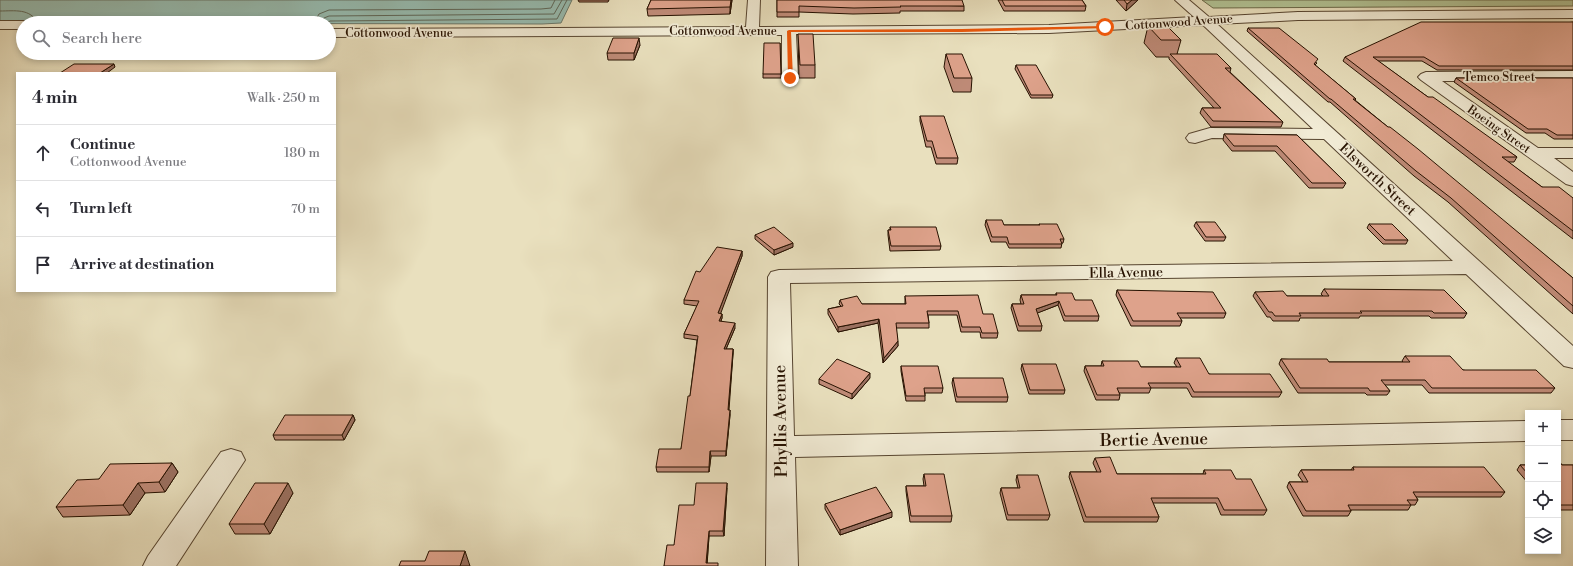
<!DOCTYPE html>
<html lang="en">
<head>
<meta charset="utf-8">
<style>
  :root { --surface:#fff; --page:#f2f2f3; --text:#2b2b33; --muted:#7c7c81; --line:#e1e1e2 }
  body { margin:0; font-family:"Libre Bodoni",serif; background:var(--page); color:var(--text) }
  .controls { position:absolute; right:12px; bottom:12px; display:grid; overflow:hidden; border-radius:0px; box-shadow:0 2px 6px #0003 }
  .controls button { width:36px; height:36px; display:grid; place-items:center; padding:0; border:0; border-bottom:1px solid var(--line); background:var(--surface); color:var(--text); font:20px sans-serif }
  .stop { position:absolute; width:12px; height:12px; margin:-9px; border:3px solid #ea580c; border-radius:50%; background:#fff }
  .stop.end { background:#ea580c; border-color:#fff; box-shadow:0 1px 4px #0008 }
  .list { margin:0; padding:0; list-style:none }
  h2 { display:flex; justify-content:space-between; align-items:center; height:52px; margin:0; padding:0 16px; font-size:17px }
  h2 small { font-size:13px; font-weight:400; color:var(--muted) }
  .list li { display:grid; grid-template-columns:26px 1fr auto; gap:12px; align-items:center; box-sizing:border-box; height:56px; padding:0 16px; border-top:1px solid var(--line) }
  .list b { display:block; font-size:15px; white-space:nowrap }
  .list p { margin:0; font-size:13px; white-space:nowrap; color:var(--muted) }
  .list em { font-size:13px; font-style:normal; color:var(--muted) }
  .icon { flex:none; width:22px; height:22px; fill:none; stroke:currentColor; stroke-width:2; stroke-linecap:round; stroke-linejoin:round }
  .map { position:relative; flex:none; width:1573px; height:566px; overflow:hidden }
  .search { position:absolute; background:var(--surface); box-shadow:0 2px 6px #0003; left:16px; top:16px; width:320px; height:44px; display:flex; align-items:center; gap:10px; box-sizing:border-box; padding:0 14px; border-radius:22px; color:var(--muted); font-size:15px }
  .panel { position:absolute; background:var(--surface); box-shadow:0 2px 6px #0003; left:16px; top:72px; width:320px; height:220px; border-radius:0px }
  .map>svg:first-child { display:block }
  .green { fill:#b2c395; stroke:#6c6a4a }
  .water { fill:#97bdb2; stroke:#6a786b }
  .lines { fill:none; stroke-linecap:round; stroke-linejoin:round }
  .shore { stroke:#5e6759; stroke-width:1 }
  .minor-casing { stroke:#574530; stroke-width:2 }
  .minor { fill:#f1ebd5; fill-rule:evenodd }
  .wall { fill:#bf8b78; stroke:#261100 }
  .shaded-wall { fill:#9b7161; stroke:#261100 }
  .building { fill:#dea28b; stroke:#261100 }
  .route { fill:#ea580c }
  .labels { text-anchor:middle; stroke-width:3.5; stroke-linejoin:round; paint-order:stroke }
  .far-street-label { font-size:12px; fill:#261100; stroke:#f1ebd5 }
  .street-label { font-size:14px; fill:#261100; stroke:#f1ebd5 }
  .near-street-label { font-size:17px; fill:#261100; stroke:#f1ebd5 }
</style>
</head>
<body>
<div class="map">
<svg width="1573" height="566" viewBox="0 0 1573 566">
  <rect width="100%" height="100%" fill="#e9e0be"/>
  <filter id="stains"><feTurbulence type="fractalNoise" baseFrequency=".005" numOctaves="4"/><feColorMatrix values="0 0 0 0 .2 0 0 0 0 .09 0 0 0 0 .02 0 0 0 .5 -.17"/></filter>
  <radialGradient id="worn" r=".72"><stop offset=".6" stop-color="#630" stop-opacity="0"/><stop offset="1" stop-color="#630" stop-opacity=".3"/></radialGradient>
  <!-- green -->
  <path class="green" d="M1202,0H1573V6L1213,8Z"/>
  <!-- water -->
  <path class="water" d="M0,0H572L561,23L542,24L23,23L0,26Z"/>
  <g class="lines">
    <!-- shore -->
    <path class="shore" d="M0,11C15,11 30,8 38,23
      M314,23L319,14L329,10L541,9L551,8L555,0
      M320,23L324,18L329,16L554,14L562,0
      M326,23L330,21L557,19L567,0"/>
    <defs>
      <path id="minor" d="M748,0H760L759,27L1049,25L1194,17L1175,0H1189L1209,17L1298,12L1573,10V18L1298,20L1217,24L1573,346V368L1564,366L1466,274L790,283L794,436L1528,421V441L795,457L798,566H766L768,277L771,272L779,270L1453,261L1324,139L1212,138L1195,143L1189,142L1186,138L1189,134L1210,128L1313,129L1203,25L1049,33L796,34L798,78L795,81L790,83L785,81L782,78V35L329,37V29L746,27Z
        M0,21H23L28,23H23V29H0Z
        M1573,71V81H1442L1538,148H1573V158H1554L1573,172V186L1566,184L1421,80L1418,77L1421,74L1426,72Z
        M1558,420H1573V440H1558Z
        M231,449L241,452L245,460L176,566H143L148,556L221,452Z"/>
    </defs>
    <!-- minor casing -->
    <use href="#minor" class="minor-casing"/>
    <!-- minor -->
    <use href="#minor" class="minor"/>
  </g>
  <!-- wall -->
  <path class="wall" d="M578,0H609L608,2H579Z
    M651,0H732L730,14L648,16L647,9Z
    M777,0L964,6V11H900V13L853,14L799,12V17H777Z
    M998,0H1082L1086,6L1085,11H1004Z
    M1116,0H1138L1126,11Z
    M1573,22V70H1437L1422,61H1378L1428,97L1517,157L1514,162H1508L1542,187L1573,198V239L1343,61L1345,57Z
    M1148,26L1181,40L1177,54L1231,68L1230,72L1283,122L1281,127H1211L1200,113L1202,108H1214L1169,59V57H1156L1144,43Z
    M1248,28L1317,63L1315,65L1356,99L1355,100L1388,127L1573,278V314L1448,202L1414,176L1330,102H1328L1247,31Z
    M798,34L815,65V78H799Z
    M780,43L781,78H763V74Z
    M640,45L634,60H608L607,53Z
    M946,54L972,78L971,92H953L944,67Z
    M1016,65L1053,95L1052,98H1031L1015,69Z
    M1456,78H1573V139H1554L1545,133H1526L1454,82Z
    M920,116L958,158L957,164H936L931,147H926L920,121Z
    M1224,134L1297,135L1346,183L1343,188H1309L1275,151H1232L1223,140Z
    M986,220L1004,225H1039V224L1064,239L1063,243H1062L1061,248H1009L1006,242H991L985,225Z
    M1196,222L1226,237L1224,241H1205L1194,226Z
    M1369,224L1408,240L1406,244H1383L1367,228Z
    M890,227L941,246L940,250L890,251L888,235V230H890Z
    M755,235L793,247L774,255L755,239Z
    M742,251V256L720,313L722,314V318L721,321L735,328L726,349H733V354L729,410L730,415L726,456H711L709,472H657L656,467L681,449L690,396L697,340L684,338V334L697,306L684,304V300L700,272Z
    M1324,289L1467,313L1464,318H1431L1429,316H1360L1359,318H1300L1299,321H1273L1270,317H1267L1253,296L1255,292L1287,296H1323L1321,294Z
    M1117,290L1226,313L1224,318H1180L1182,321L1180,326H1131L1116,295Z
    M1056,293L1075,300L1099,316L1098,321H1064L1058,305L1037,313L1042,326L1041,331H1018L1011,308L1012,304H1021L1020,300L1021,295H1056Z
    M905,296L983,314L998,333L997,338H981L980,332H961L957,315H928L929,323V328H896L898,346L883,363L878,323L838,332L828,314V309L841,306L839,304L840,300L862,304H905Z
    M1405,356L1463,370L1555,388L1551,393H1429L1422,385H1385L1390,391L1387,395H1367L1365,393H1298L1279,364L1281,359L1329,362H1403L1402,361Z
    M1176,358L1209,374L1282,392L1279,397H1192L1187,388H1151L1149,393H1119L1120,395L1119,400H1096L1084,371L1085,366H1101L1102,361L1141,367H1177L1174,363Z
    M1022,364L1065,390L1064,394H1029L1021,369Z
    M901,366L943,388L942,393H925V401H906L901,371Z
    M870,378L852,399L819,384V379Z
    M953,378L1008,397L1007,402H956L952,383Z
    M353,415L355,420L344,440H275L273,435Z
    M1095,458L1117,474H1203L1204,470L1236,479L1267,510L1264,515H1221L1216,503H1153L1159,517L1157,522H1084L1069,477L1070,472H1097L1093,463Z
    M1558,460L1562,465H1573V510H1558Z
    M172,463L178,472L165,492L145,493L130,515L63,517L56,507L99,479Z
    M1520,465H1528V483L1517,470Z
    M1353,467L1505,492L1501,497H1416L1418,500L1415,505H1411L1408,510H1351V511L1348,516H1303L1287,487L1289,482H1303L1298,475L1301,470H1351Z
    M924,474L952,516L951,522H910L906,491V486H924L923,479Z
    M1017,475L1050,515L1048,520H1007L1000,493L1001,488H1018L1016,480Z
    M727,488L724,536H709L707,563L664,566L674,545Z
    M293,493L270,534H235L229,524Z
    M825,504L892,517L840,535L825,509Z"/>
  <!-- shaded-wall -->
  <path class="shaded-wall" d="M731,0H732L730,14V7Z
    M1132,0H1138L1126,11L1127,4Z
    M639,38L640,45L634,60V53Z
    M114,64L115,67L107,73H100Z
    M793,243V247L774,255V250Z
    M742,251V256L719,318L718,313Z
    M1059,301L1058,305L1035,314L1036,309Z
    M722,314V318L719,326V321Z
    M879,319L878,323L838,332V327Z
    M735,323V328L724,354V349Z
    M898,341V346L883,363L884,358Z
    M733,349V354L728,415V410Z
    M870,373V378L852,399V394Z
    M730,410V415L726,456V451Z
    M353,415L355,420L344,440L342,435Z
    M710,451L711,456L709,472V467Z
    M172,463L178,472L165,492L159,482Z
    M138,483L145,493L130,515L123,505Z
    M288,483L293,493L270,534L264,524Z
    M727,483V488L724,536L723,531Z
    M892,512V517L840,535V530Z
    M709,531V536L707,566L706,563Z
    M465,551L470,566H460Z"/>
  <!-- building -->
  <path class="building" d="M651,0H731L730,7L647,9Z
    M777,0H962L964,6H900L901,7L854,8L799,6V12H777Z
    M1002,0H1082L1086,6H1005Z
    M1124,0H1132L1127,4Z
    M1421,22H1573V66H1439L1424,57H1373L1428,97H1433L1517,157H1502L1542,187H1559L1573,198V231L1345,57Z
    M1148,26H1167L1181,40H1161Z
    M1248,28H1279L1318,59L1314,64L1356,99H1353L1388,127H1390L1418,149L1573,278V306L1451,198L1416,171L1331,99H1330Z
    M798,34H813L815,65H800Z
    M613,38H639L634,53H607Z
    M764,43H780L781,74H763Z
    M946,54H962L972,78H954Z
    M1170,54H1217L1231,68H1225L1283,122L1213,121L1202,108H1221Z
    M74,64H114L100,73H60Z
    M1016,65H1036L1053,95H1031Z
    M1456,78H1573V135H1557L1547,129H1528Z
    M920,116H944L958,158H937L932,141H927Z
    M1224,134L1297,135L1346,183H1312L1277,146H1234Z
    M986,220H1002L1004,225H1040L1039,224H1057L1064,239H1060L1062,244H1009L1007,237H992Z
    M1196,222H1215L1226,237H1206Z
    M1369,224H1392L1408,240H1385Z
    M774,227L793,243L774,250L755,235Z
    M890,227H936L941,246H891L888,230H891Z
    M717,247L742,251L718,313L722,314L719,321L735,323L724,349H733L728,410H730L726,451H710L709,467H656L659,449H681L688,396H690L698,336L684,334L699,301L684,300L696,271L700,272Z
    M1324,289L1444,290L1467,313H1434L1432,311H1360L1362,313H1299L1301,316H1275L1272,312H1269L1255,292L1283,291L1287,296H1329Z
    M1117,290L1213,292L1226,313H1177L1182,321H1133Z
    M1056,293H1072L1075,300H1092L1099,316H1065L1059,301L1036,309L1042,326H1019L1012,304H1024L1021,295H1057Z
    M978,295L983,314H993L998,333H982L980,327H962L958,311H927L929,323H896L898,341L884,358L879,319L838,327L828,309L843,306L840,300L857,296L862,304H906L905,296Z
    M1405,356H1450L1463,370H1536L1555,388H1432L1425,380H1381L1390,391H1370L1368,388H1300L1281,359H1327L1329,362H1410Z
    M1176,358H1200L1209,374H1270L1282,392H1194L1189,383H1148L1151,388H1117L1120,395H1097L1085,366H1104L1102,361H1138L1141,367H1181Z
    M837,359L870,373L852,394L819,379Z
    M1022,364H1056L1065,390H1030Z
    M901,366H938L943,388H924L925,396H906Z
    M953,378H1003L1008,397H957Z
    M285,415H353L342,435H273Z
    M1110,457L1117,474H1206L1204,470H1231L1236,479H1251L1267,510H1224L1218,498H1151L1159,517H1086L1070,472H1101L1095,458Z
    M1558,460L1562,465H1573V505H1558Z
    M172,463L159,482L138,483L123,505L56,507L77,480L99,479L110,464Z
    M1520,465H1528V474Z
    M1353,467H1484L1505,492H1413L1418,500H1407L1411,505H1348L1351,511H1306L1289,482H1308L1301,470H1354Z
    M924,474H944L952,516H911L906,486H926Z
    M1017,475H1038L1050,515H1008L1001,488H1020Z
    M255,483H288L264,524H229Z
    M696,483H727L723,531H709L706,563H718V566H664L667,545H674L679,505H694Z
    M876,487L892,512L840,530L825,504Z
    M429,551H465L460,566H399L401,561H425Z"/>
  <!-- route -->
  <path class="route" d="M1105,26L1107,28L962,32H791L793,78L790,80L788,78L787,31L789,30L962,29Z"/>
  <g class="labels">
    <!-- far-street labels -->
    <g class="far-street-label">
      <text transform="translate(1179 22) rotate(-4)" y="4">Cottonwood Avenue</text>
      <text x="723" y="35">Cottonwood Avenue</text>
      <text x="399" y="37">Cottonwood Avenue</text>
      <text x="1499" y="81">Temco Street</text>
      <text transform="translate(1499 129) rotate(35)" y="4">Boeing Street</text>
    </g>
    <!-- street labels -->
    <g class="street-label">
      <text transform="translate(1378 179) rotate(43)" y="5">Elsworth Street</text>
      <text transform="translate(1126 272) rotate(-1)" y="5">Ella Avenue</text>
    </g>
    <!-- near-street labels -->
    <g class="near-street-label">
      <text transform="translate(780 421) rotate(-91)" y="6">Phyllis Avenue</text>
      <text transform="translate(1154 439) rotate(-1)" y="6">Bertie Avenue</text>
    </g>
  </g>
  <rect width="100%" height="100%" filter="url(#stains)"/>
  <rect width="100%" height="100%" fill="url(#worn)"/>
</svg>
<div class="controls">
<button>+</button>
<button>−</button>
<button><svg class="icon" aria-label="locate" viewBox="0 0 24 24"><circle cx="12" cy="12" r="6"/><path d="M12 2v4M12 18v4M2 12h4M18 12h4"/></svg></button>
<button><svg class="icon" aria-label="layers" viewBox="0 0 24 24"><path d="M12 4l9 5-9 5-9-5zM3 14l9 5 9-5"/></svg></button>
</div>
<div class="stop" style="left:1105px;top:27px"></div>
<div class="stop end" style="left:790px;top:78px"></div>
<div class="search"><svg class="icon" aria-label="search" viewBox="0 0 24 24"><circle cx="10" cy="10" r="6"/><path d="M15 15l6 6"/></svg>Search here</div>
<section class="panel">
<h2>4 min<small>Walk · 250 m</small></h2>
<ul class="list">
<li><svg class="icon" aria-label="ahead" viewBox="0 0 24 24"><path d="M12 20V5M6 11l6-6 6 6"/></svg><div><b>Continue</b><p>Cottonwood Avenue</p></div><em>180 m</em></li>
<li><svg class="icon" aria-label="left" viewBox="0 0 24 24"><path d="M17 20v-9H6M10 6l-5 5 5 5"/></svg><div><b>Turn left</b></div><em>70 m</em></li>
<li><svg class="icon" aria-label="arrive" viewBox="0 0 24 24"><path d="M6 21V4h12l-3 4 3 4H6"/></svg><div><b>Arrive at destination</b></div></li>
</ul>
</section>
</div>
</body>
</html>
